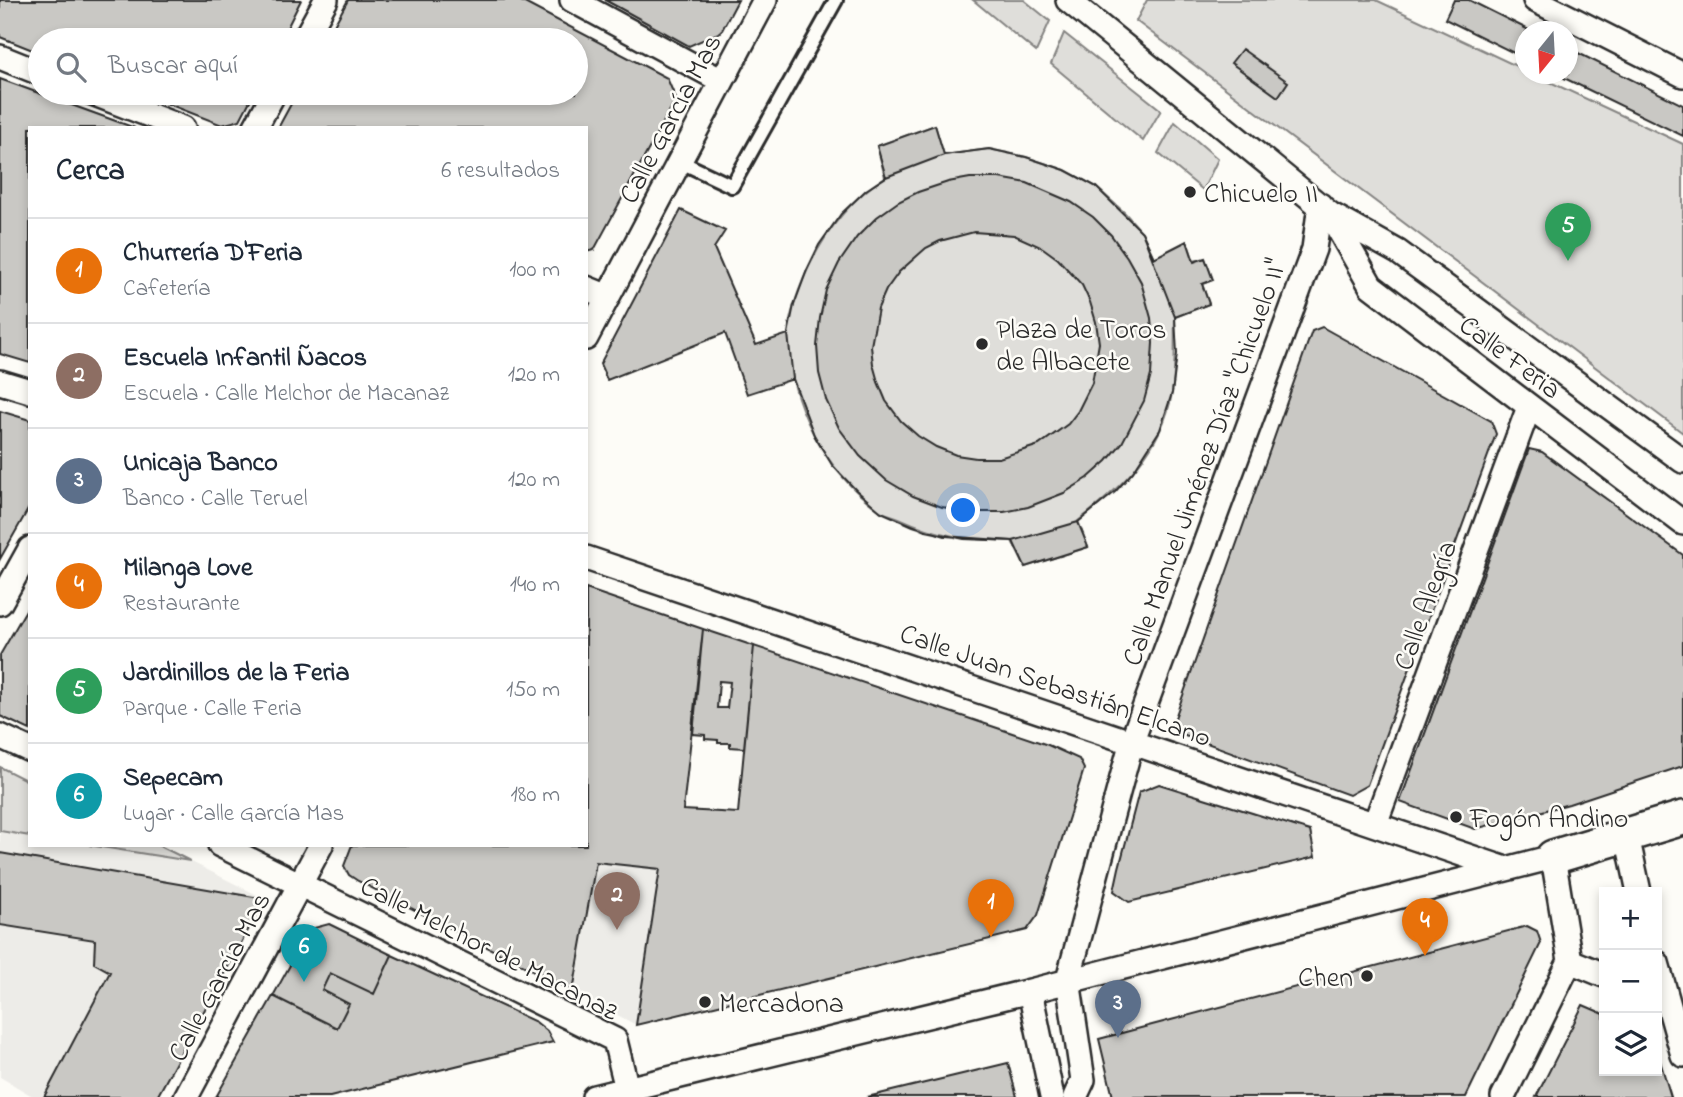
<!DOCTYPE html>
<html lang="es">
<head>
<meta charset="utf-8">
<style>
  :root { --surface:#fff; --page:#f2f2f3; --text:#1f2937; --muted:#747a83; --line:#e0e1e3; --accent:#2b2b2b }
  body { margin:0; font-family:"Indie Flower",sans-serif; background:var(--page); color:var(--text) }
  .controls { position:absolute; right:21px; bottom:21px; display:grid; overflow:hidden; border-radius:0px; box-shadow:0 4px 10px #0003 }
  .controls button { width:63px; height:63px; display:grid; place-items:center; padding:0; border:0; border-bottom:2px solid var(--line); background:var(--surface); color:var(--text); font:35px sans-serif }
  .compass { position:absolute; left:1515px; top:21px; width:63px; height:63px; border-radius:50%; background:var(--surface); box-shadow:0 4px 10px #0003; rotate:198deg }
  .you { position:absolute; left:964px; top:511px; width:24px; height:24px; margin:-18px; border:5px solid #fff; border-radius:50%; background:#1a73e8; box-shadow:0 0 0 10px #1a73e833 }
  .badge { display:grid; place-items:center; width:46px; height:46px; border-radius:50%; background:var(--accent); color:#fff; font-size:23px; font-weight:700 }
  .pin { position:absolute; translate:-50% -58px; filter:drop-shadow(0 2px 4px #0008) }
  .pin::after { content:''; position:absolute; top:37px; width:24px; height:21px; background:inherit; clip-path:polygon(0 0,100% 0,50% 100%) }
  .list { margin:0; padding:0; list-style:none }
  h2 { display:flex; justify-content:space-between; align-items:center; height:91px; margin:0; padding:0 28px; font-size:30px }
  h2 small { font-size:23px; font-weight:400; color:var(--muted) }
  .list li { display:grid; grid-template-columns:46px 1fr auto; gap:21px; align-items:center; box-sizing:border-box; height:105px; padding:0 28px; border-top:2px solid var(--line) }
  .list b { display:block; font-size:26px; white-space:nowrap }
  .list p { margin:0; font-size:23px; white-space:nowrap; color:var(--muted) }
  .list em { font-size:23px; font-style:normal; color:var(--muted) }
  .icon { flex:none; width:38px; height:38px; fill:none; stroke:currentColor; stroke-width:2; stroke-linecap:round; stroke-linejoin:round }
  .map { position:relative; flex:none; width:1683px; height:1097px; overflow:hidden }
  .search { position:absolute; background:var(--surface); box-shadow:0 4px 10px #0003; left:28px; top:28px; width:560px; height:77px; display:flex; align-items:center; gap:18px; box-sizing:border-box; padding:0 24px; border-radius:38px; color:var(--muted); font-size:26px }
  .panel { position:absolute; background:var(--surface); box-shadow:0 4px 10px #0003; left:28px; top:126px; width:560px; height:721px; border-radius:0px }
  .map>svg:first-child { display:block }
  .built { fill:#edece8 }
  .green { fill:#dfdeda; stroke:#858482; stroke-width:2 }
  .building { fill:#c9c8c4; stroke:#2b2b2b; stroke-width:2; fill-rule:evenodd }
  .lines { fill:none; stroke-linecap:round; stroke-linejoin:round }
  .lane-casing { stroke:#2b2b2b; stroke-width:18 }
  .street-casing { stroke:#2b2b2b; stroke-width:28 }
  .secondary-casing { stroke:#2b2b2b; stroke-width:38 }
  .lane { stroke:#fdfcf7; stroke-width:12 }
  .street { stroke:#fdfcf7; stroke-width:23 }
  .secondary { stroke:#fdfcf7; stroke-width:33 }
  .poi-dot { fill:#2b2b2b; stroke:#fdfcf7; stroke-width:2.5 }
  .labels { text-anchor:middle; stroke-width:5; stroke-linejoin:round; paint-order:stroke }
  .street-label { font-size:28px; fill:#2b2b2b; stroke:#fdfcf7 }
  .poi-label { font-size:28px; fill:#2b2b2b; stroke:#fdfcf7; text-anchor:start }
</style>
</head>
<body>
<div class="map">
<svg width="1683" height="1097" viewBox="0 0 1683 1097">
  <rect width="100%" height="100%" fill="#fdfcf7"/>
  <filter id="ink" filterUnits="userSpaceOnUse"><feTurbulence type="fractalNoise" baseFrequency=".0143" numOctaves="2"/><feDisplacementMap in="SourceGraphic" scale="14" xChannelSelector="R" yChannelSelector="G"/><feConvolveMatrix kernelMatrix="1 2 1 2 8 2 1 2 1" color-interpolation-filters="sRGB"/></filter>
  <g filter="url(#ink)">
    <!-- built -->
    <path class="built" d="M0,767L30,782V845H158L265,899L157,1097H34L0,1077Z
      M596,862L660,869L636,1025L573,991Z"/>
    <!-- green -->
    <path class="green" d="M973,0H1024L1050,21L1036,52Z
      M1147,0H1376L1525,70L1526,74H1533L1683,144V433L1136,21Z
      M1064,33L1161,110L1143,141L1051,64Z
      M1175,122L1218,159L1203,190L1158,153Z
      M935,125L944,155L989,149L1026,157L1065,170L1095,186L1125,213L1142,232L1154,258L1187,241L1194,261L1205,258L1213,280L1202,284L1209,304L1175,317C1174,342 1176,369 1172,393C1162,450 1121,488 1078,521L1088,547L1025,567L1012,541C965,539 943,538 899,518C892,515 885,514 879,510C825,472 788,402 788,336C788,321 794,304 799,290C817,243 843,204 885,177L877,146Z
      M0,767L30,782V836L0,831Z
      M89,845H158L190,861Z"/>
    <!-- building -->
    <path class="building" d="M0,0H301L281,40H40V53L0,37Z
      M348,0H519L667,78L676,99L594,250L586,252V128H278L297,93H576V40H326Z
      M605,0H738L721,32L689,46Z
      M1454,0H1469L1533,32H1526V59L1445,19Z
      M1568,48L1683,105V136L1556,74H1568Z
      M1242,49L1288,82L1278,97L1231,63Z
      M0,79L135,128H30V363L0,354Z
      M140,93H254L240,120L222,125Z
      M935,125L944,155L989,149L1026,157L1065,170L1095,186L1142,232L1154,258L1187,241L1194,262L1205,258L1213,280L1202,284L1209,304L1175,317L1177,354L1172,393L1160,430L1133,472L1115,492L1078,522L1088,547L1025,567L1013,541L945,536L913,526L881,512L856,490L832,465L814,435L793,379L788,334L794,305L807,270L819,245L841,214L866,190L886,177L877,146ZM974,232L1014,235L1043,248L1058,259L1082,285L1090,302L1096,322L1099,343L1092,383L1078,411L1068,424L1039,445L999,458H976L956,455L936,447L918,436L901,421L886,401L878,382L873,364L871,346L878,308L886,290L899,272L926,248L940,241Z
      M989,149L1026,157L1065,170L1095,186L1142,232L1175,317L1177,354L1172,393L1160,430L1133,472L1115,492L1078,522L1013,541L964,539L926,531L881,512L856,490L832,465L814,435L793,379L788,334L794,305L807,270L819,245L841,214L866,190L886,177L944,155ZM970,178H999L1027,183L1071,202L1093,217L1111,235L1127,257L1141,282L1151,318L1153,343L1151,375L1144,401L1122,443L1107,461L1088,478L1064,493L1028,507L1004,512H972L942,507L913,496L886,480L860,456L839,428L826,400L819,373L817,346L820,318L826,290L839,263L857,237L877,217L898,202L918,192L948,182Z
      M681,210L725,231L714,248L756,345L788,334L793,379L747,394L725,333L607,380L600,364Z
      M1322,327L1491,421L1496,434L1367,785L1349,795L1182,734L1175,718L1312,331Z
      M0,411L30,420V506L0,559Z
      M1529,449L1542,452L1683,555V766L1569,804L1475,829L1400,802Z
      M586,589L703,629L683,810L738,813L754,646L1048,745L1079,759L1084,769L1038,915L1027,930L636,1025L660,869L596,862L573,991L358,881L349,875L344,866L352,845H586Z
      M30,603V730L0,716V655Z
      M703,629L754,646L744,748L730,747V743H718V740L705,739V735L693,734ZM719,681L730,682L727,708H717Z
      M1159,784L1310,831L1315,857L1129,902L1114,891L1119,868L1139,792Z
      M0,853L265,899L157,1097H44L110,972L94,963L95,940L0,925Z
      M329,924L392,955L374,994L330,973L322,990L349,1004L337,1028L273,996L310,929Z
      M1527,926L1537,931L1541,943L1466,1097H1113L1099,1039Z
      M392,955L536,1022L547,1031L553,1042L330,1097H216L273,996L337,1028L349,1004L322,990L330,973L374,994Z
      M1583,1005L1604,1014V1071H1657V1051L1671,1097H1536Z
      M1008,1063L1017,1097H867Z"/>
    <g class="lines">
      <defs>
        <path id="lane" d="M679,161L732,186L836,0"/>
        <path id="street" d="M572,0L722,81
          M1068,0L1330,214L1398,252L1683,461
          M1535,0L1683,75
          M304,40L326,0
          M0,57L40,73
          M92,93L183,128
          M255,128L274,93
          M1330,214L1371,286L1683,523
          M586,288L608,297
          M586,338L765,0
          M0,382L30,391
          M586,558L1506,869
          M0,603L30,549
          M0,736L30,750
          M1375,824L1529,407
          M1627,836L1639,892
          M220,845L615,1040L627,1089
          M1570,961L1604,975
          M1657,963L1683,1055
          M1030,991L1052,1097
          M186,1097L321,845
          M594,1097L1030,991L1553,857L1570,961L1503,1097
          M1075,1097L1083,1080L1068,980L1123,774L1132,741L1314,249L1320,205"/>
        <path id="secondary" d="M1553,857L1683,818"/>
      </defs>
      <!-- lane casing -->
      <use href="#lane" class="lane-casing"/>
      <!-- street casing -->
      <use href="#street" class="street-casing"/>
      <!-- secondary casing -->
      <use href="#secondary" class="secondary-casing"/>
      <!-- lane -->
      <use href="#lane" class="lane"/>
      <!-- street -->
      <use href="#street" class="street"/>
      <!-- secondary -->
      <use href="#secondary" class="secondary"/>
    </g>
  </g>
  <!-- markers -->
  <g class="poi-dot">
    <circle cx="1190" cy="192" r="7"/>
    <circle cx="982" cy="344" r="7"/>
    <circle cx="1456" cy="817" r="7"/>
    <circle cx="1367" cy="976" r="7"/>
    <circle cx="705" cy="1002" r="7"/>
  </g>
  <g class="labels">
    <!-- street labels -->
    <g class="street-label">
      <text transform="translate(669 118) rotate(-62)" y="10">Calle García Mas</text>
      <text transform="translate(1511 356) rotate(37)" y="10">Calle Feria</text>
      <text transform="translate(1203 462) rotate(-70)" y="10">Calle Manuel Jiménez Díaz "Chicuelo II"</text>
      <text transform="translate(1424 605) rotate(-70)" y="10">Calle Alegría</text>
      <text transform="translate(1056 684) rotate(19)" y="10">Calle Juan Sebastián Elcano</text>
      <text transform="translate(490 947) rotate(27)" y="10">Calle Melchor de Macanaz</text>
      <text transform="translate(218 976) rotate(-62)" y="10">Calle García Mas</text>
    </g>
    <!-- poi labels -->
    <g class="poi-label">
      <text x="1204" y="202">Chicuelo II</text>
      <text x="996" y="338">Plaza de Toros<tspan x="996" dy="32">de Albacete</tspan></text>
      <text x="1470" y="827">Fogón Andino</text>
      <text x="1353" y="986" text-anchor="end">Chen</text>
      <text x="719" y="1012">Mercadona</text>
    </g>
  </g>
</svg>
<div class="controls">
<button>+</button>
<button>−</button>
<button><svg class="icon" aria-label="layers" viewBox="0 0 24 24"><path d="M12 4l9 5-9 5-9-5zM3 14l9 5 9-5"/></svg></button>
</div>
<svg class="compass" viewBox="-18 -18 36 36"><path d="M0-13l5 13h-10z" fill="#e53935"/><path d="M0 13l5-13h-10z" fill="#747a83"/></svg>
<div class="you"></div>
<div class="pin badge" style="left:991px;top:937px;background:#e8710a">1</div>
<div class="pin badge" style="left:617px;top:930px;background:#8d6e63">2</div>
<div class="pin badge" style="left:1118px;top:1038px;background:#5c6f8a">3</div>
<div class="pin badge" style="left:1425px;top:956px;background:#e8710a">4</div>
<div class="pin badge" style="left:1568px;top:261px;background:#2e9e5b">5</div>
<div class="pin badge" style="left:304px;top:982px;background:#0f9aa8">6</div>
<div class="search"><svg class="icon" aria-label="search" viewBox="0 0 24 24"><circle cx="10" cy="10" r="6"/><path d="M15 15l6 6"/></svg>Buscar aquí</div>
<section class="panel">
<h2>Cerca<small>6 resultados</small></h2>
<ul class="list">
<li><span class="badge" style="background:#e8710a">1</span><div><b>Churrería D'Feria</b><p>Cafetería</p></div><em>100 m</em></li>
<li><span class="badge" style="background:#8d6e63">2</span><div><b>Escuela Infantil Ñacos</b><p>Escuela · Calle Melchor de Macanaz</p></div><em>120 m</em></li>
<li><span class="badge" style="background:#5c6f8a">3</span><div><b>Unicaja Banco</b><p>Banco · Calle Teruel</p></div><em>120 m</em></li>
<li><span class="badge" style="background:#e8710a">4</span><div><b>Milanga Love</b><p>Restaurante</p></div><em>140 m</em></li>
<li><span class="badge" style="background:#2e9e5b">5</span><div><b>Jardinillos de la Feria</b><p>Parque · Calle Feria</p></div><em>150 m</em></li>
<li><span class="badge" style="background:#0f9aa8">6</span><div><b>Sepecam</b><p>Lugar · Calle García Mas</p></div><em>180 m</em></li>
</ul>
</section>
</div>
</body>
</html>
